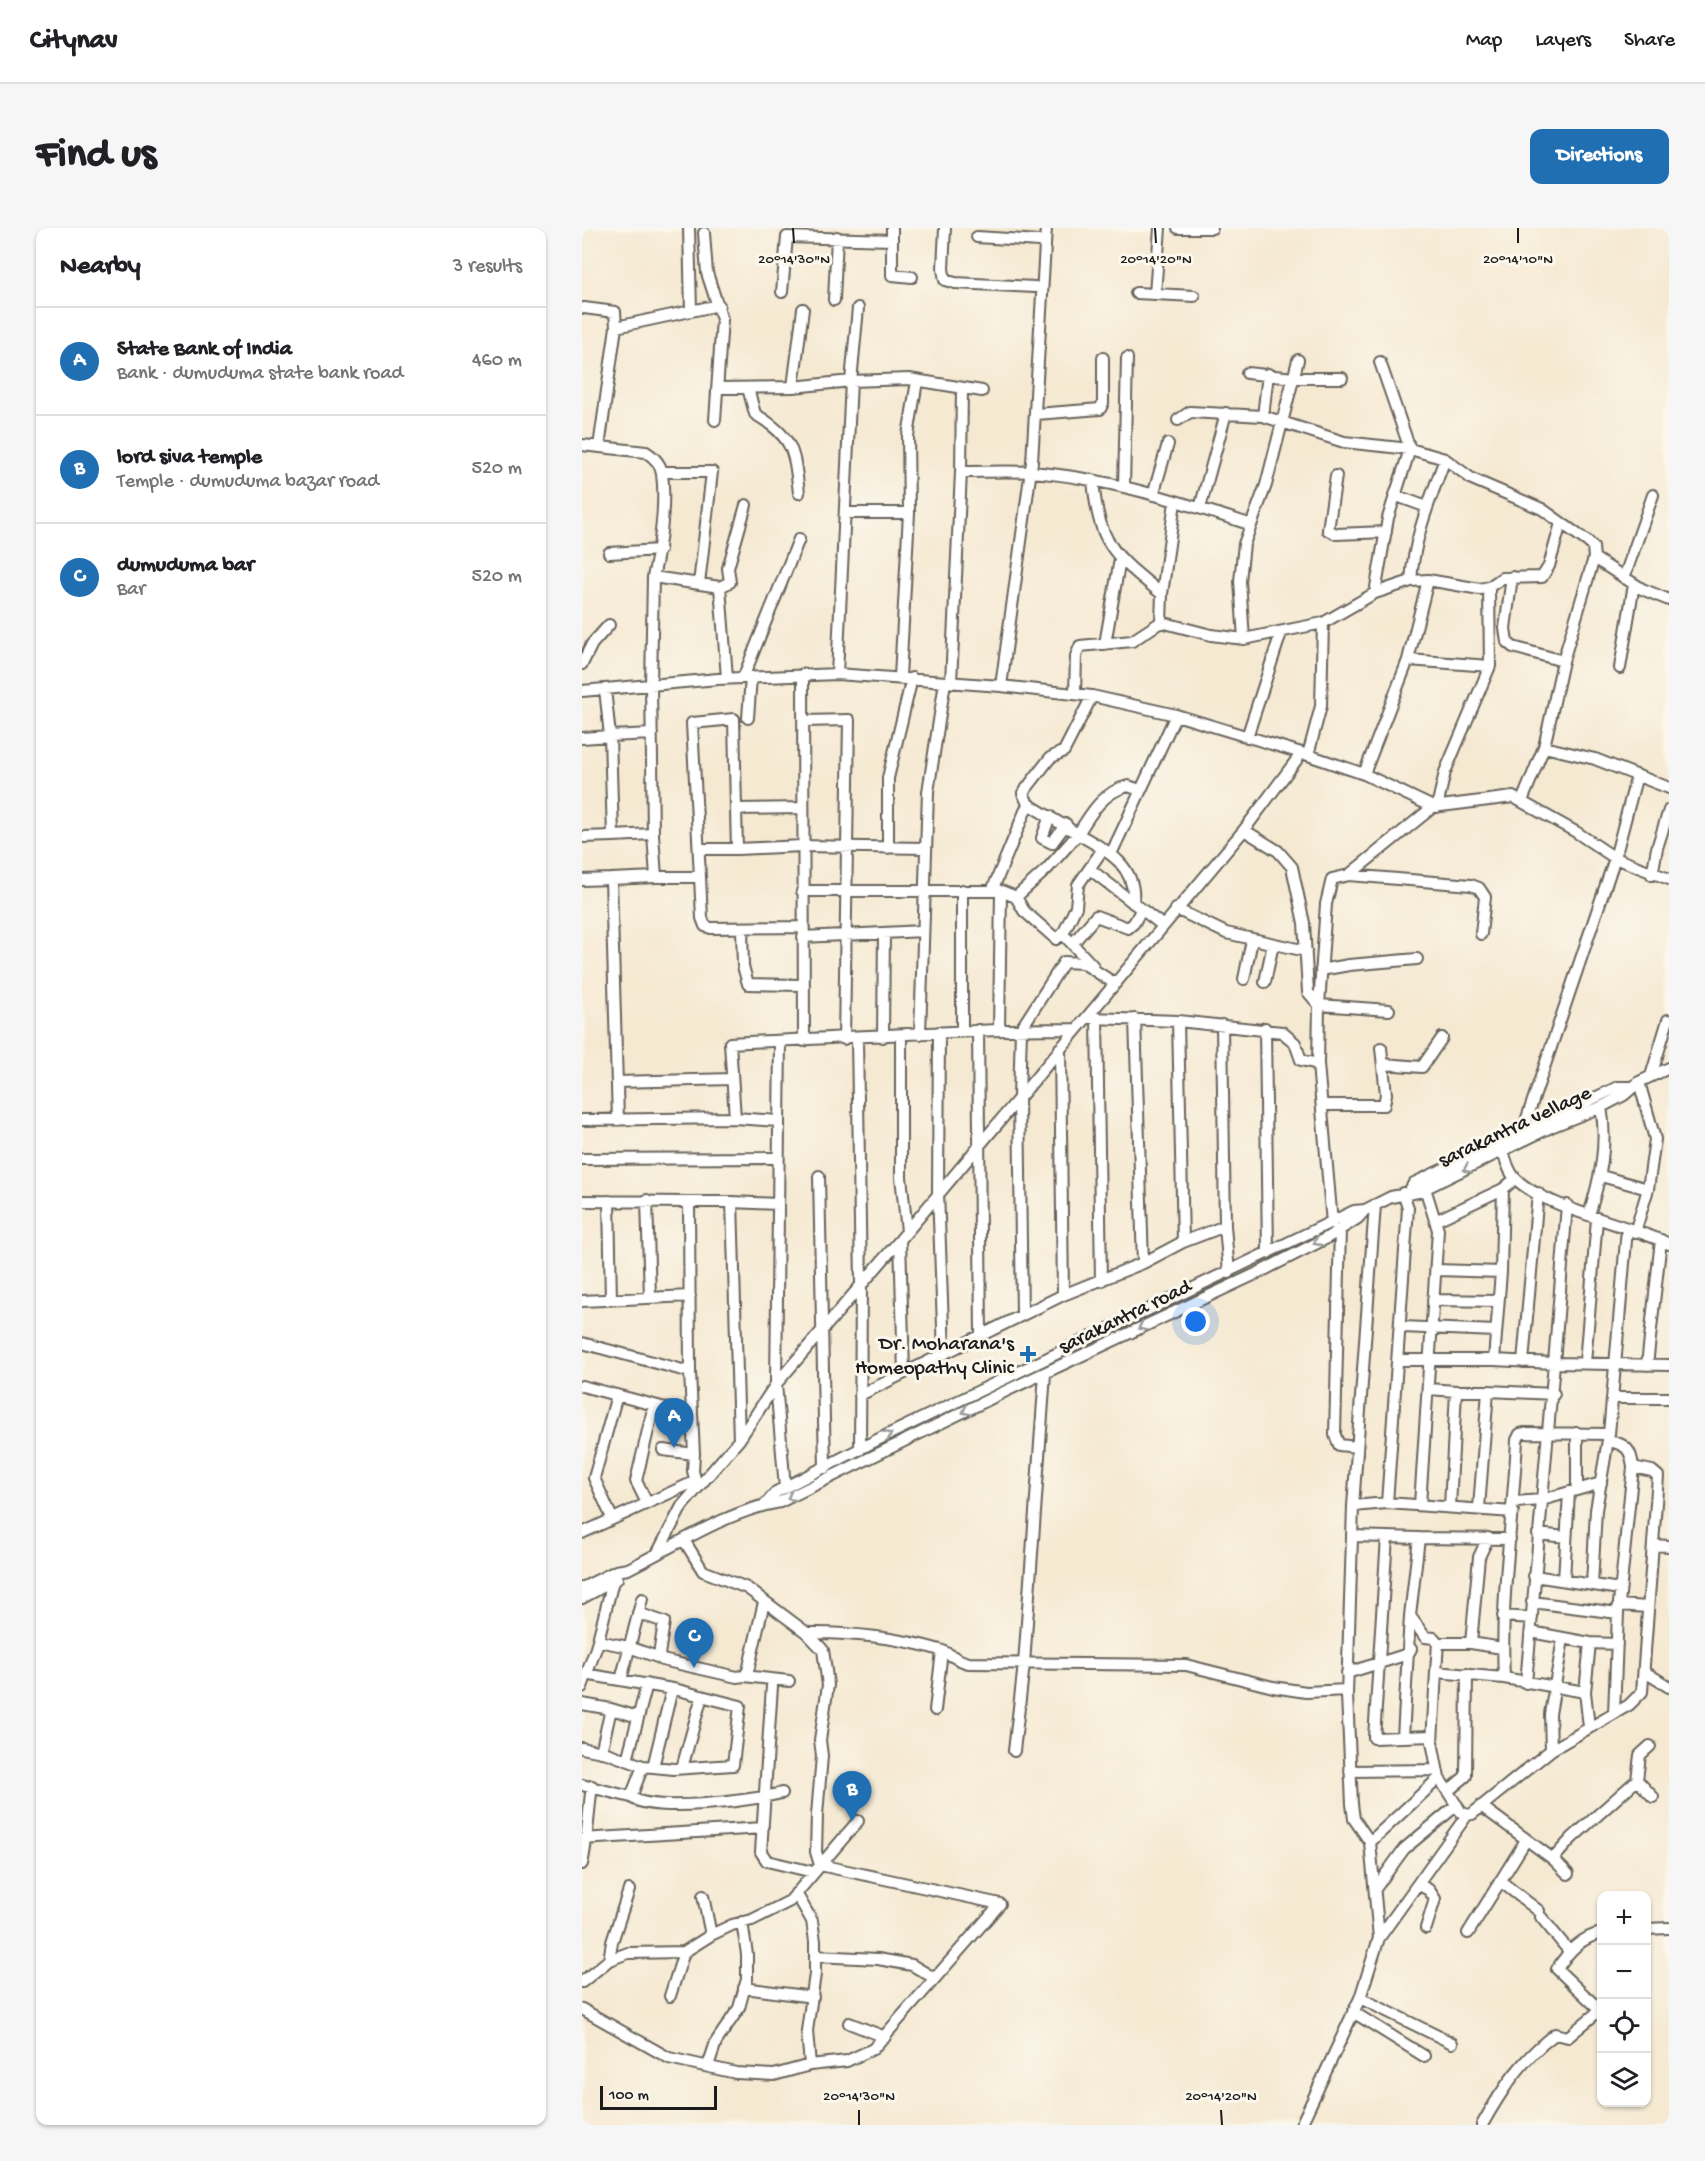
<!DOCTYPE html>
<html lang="en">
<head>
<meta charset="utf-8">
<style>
  :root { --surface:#fff; --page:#f6f6f6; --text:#202124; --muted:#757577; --line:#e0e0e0; --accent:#1f6fb2 }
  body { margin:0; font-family:"Gochi Hand",sans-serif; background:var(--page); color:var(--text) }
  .controls { position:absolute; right:18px; bottom:18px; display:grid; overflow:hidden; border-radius:12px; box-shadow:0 2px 4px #0004 }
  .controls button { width:54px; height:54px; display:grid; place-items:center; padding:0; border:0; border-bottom:2px solid var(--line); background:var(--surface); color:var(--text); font:30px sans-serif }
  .scale { position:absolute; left:18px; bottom:15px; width:117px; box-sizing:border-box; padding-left:6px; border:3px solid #1c1c1c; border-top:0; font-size:16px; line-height:21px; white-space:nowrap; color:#1c1c1c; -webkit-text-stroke:4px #fbf7ec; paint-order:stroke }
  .you { position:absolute; left:614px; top:1094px; width:21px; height:21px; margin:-15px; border:4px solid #fff; border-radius:50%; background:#1a73e8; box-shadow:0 0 0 9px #1a73e833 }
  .badge { display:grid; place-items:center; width:39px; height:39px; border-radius:50%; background:var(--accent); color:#fff; font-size:20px; font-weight:700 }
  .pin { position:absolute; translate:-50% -50px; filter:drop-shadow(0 2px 3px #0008) }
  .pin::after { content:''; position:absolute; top:32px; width:21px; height:18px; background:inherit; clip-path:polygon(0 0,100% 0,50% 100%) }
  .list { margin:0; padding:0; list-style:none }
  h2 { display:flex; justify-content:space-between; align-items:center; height:78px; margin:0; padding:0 24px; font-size:26px }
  h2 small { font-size:20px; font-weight:400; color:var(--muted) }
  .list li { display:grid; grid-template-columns:39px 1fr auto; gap:18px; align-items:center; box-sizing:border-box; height:108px; padding:0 24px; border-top:2px solid var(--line) }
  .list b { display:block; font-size:22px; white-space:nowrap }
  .list p { margin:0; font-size:20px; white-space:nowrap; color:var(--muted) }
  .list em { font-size:20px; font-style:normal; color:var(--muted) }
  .icon { flex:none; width:33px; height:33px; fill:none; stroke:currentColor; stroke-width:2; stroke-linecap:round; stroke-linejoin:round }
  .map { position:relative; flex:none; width:1087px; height:1897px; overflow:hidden; border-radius:12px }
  header { display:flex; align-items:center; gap:36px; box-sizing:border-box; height:84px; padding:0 30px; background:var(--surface); border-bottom:2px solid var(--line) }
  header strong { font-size:28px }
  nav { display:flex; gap:33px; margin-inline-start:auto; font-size:21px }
  .intro { display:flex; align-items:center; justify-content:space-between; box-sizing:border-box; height:144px; padding:0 36px }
  h1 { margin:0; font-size:42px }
  .button { padding:15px 27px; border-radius:12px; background:var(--accent); color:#fff; font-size:21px; font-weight:700 }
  main { display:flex; gap:36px; padding:0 36px }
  aside { flex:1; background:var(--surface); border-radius:12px; box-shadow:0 2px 4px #0004 }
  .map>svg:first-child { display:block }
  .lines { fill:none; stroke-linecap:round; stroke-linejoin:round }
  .minor-casing { stroke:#68645c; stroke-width:14 }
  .minor { stroke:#fff; stroke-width:10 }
  .oneway { stroke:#999 }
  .ticks { fill:none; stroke:#1c1c1c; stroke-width:2 }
  .poi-dot { fill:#1f6fb2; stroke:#fbf7ec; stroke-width:2 }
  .labels { text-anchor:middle; stroke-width:6; stroke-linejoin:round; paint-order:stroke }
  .street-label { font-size:21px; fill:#1c1c1c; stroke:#fbf7ec }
  .poi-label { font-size:21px; fill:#1c1c1c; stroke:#fbf7ec; text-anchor:end }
  .ticks-label { font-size:15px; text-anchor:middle; fill:#1c1c1c; stroke:#fbf7ec; stroke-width:6; stroke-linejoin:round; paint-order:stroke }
</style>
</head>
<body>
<header>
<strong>Citynav</strong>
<nav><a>Map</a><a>Layers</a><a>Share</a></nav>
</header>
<div class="intro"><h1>Find us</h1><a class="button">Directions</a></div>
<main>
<aside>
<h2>Nearby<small>3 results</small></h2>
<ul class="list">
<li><span class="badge">A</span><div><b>State Bank of India</b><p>Bank · dumuduma state bank road</p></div><em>460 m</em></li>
<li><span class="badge">B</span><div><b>lord siva temple</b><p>Temple · dumuduma bazar road</p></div><em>520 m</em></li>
<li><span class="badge">C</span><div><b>dumuduma bar</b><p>Bar</p></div><em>520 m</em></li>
</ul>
</aside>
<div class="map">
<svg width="1087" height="1897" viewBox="0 0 1087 1897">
  <rect width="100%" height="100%" fill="#fbf7ec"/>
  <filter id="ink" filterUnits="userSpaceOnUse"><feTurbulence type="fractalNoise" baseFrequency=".0167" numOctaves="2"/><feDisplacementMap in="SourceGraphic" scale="12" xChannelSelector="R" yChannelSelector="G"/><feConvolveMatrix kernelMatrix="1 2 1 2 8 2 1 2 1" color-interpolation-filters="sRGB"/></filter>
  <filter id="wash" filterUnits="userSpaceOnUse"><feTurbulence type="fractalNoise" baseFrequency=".008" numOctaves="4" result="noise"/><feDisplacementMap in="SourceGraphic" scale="24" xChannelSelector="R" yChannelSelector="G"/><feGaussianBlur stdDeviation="1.35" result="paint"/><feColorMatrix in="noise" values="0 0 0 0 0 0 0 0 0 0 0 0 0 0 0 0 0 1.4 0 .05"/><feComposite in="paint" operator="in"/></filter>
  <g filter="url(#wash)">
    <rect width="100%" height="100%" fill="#f5e9d2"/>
  </g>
  <g filter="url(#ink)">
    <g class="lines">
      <defs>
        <path id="minor" d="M107,0L109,83
          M310,0V47L330,49
          M363,0L361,41L363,52L373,55L453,59
          M596,0H630
          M122,5L125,45L140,91L133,192
          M395,9L457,13
          M200,64L205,9L310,12
          M554,65L612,68
          M573,66L578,0
          M252,72L255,9
          M2,80L33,84L34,99L137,77
          M665,145L712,150H760
          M211,159L221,81
          M137,160L211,159L269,153L276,80
          M166,160L173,186C212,209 212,223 217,265
          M454,186L518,181L521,175V130
          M681,188L686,146
          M596,192L608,184L681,188L762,214L828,221L863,231L890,251L960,281L1006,314L1011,319L1012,330L981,433L962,519L940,573
          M0,217L64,224C72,229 79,237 80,246C84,275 78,321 71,349
          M17,219L34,99
          M80,244H130L117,356
          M379,244C402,244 426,243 448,244C523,249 596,273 667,296
          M754,248L746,302L754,306L804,304
          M511,252C517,317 531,326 580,366
          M542,259L545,130
          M571,267L586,216
          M812,267L845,279
          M593,274L580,366L579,394L629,407L662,411L741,395L793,365L829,353L846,352L898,361L907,359L920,350L960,349L967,338L979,295
          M618,280L644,185
          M263,285H327
          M27,325L78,322
          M1012,330L1060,361L1087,372
          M930,349L923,400L925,414L931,419L981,433
          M1042,350L1071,267
          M829,353C832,309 848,272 863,231
          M793,365L806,290L828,221L798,134
          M662,411L658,353L662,316L684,257L716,132
          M523,416L538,331
          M826,432L908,438
          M0,436L10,416L27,397
          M1038,440L1052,356
          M221,446L222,813
          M255,446L269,153L327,151L400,163
          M318,449L327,285L326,208L335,153
          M145,450L138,359L148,354L146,340L164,277
          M161,450L217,311
          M369,454L379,244L380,160
          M419,458L450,234L464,0
          M0,463L136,451L255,446L419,458L510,468L594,487L726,527L782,546L851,579L931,569L994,604L1033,630L1087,651
          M493,466L494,428L498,418L550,413L579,394
          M166,490L169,449
          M221,493L267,492L262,811
          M665,509L699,405
          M0,510L28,508L23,461
          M962,519L1013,531L1087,560
          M726,527L739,478L741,395
          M782,546L826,432L846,352
          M446,576L441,565L468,530L482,523L510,468
          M855,579L863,544L908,438L907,359
          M154,581L155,621L220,618L344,620
          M468,588L460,610L470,615L484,596
          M662,602L696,623L710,639L722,695L726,764L737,777L807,782
          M71,606L74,649H118L110,495L152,491L154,581L220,580
          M31,608L71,606L69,457L71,349L138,359
          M0,609L31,608L28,508L70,506
          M306,620V550L330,450
          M117,621H155
          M530,624L594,487
          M509,642L580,697
          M767,647L851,579
          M1070,647L1075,620L1087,582
          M118,649L120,690L123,698L129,700L221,699
          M29,651L74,649
          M0,652L29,651L36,892
          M220,663H419L417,802
          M410,663L446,576L496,606C508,586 522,563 546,558L558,562
          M419,663L434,669L465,641L496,606C524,622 555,637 551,675
          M434,669L442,683L474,711L481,706L511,738
          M594,681L644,705L724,723
          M160,701L161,738L166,756L221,757
          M481,706L494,679L496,657L521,621
          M221,709L341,703
          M492,714L514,688L546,700L552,695L559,682
          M739,742L767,737L835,731
          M662,751L670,712
          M683,754L691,716
          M509,790L596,793L700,804L713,815L719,832L736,836
          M515,790L519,1053
          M553,791L561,1035
          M596,793L601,1014
          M683,800L686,1025
          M380,802V662
          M396,802L399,1107
          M357,804L356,964L362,1126
          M338,806L346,564L363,454
          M319,807V949L325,1003
          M301,809L302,705
          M275,811L279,1055L278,1222
          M198,813L194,1156L203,1260
          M478,820L481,1067
          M801,836L840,839L860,810
          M1069,848L1086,792
          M35,854L150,851
          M740,877H802L804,866L799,820
          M153,890L197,893
          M0,892L153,890L148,815C264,810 379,801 494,801
          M941,902L1033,630L1055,547
          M921,923C924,933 926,942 932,949C960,980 1049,997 1087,1016
          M0,931L196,930
          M237,948L243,1240
          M1019,948L1066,961
          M921,961L919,1044L912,1132L972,1135L944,1455
          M827,964L832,955L1036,859H1050
          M65,972L68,1069
          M0,973L107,974L108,1144
          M27,973L29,1072
          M107,974H150
          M793,977L771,1278L765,1467L770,1576L772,1591L788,1614L797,1710
          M985,977L972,1135L1087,1137
          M1007,987C1018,952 1026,916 1019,879
          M855,992L921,961L933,951
          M750,995L736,836L737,777L744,676L750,651L767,647L889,657L897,660L903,669L899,706
          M643,998L647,1045
          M758,1001L753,1207L757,1217L775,1219
          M1053,1004L1066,961L1073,911L1057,854
          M318,1012L322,1145
          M855,1042L919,1044
          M851,1072L916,1073
          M0,1073L108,1068
          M440,1087L437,870L439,801L482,734L501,735L532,755
          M820,1099L914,1103
          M0,1115L108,1144L112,1226
          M817,1132H912
          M941,1134L956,965
          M1003,1135L1015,991
          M1065,1137L1079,1012
          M0,1158L110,1187
          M846,1161L874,1163L868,1279
          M874,1163H906L897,1280
          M906,1163L972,1166
          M278,1167L481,1067L561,1035L601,1014L643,998L640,797
          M1030,1170H1087
          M995,1205V1261
          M157,1212L150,974L196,976
          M1026,1213C1044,1216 1049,1221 1051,1239L1036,1385L1032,1485
          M81,1222L112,1226L111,1243L115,1258
          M932,1274L960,1272L1019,1255
          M65,1275L54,1253L72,1177
          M805,1275L931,1284
          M183,1277L194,1264L299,1210L772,983L783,982L809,969L836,964L971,898L1019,879L1042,867L1057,854L1087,840
          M838,1277L856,1002L843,960
          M771,1278L805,1275L826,980L821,965
          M30,1290L12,1250L35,1167
          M0,1305L114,1253
          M956,1306L984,1309
          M770,1308L805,1309L792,1510L850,1508
          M805,1309L837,1310L828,1388L821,1509
          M837,1310L928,1311
          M1071,1317L1087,1318
          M75,1326L100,1278L157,1212L194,1156L318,1012L662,602L719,526
          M952,1348L1038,1361
          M982,1352L987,1264
          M1010,1357L1014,1282L1027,1206L1045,1001
          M0,1360L34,1343L46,1341C95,1317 145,1283 198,1274L424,1163L678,1044L743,1011L776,990L783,982
          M0,1370L35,1351
          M950,1374L1036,1385
          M1037,1377L1065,1379
          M56,1385L82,1394L77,1427L80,1432L155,1449L162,1448L166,1443L182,1374
          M828,1388L843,1409L852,1410L856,1415H889L920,1420
          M921,1388L950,1390
          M949,1404L1008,1415L1035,1416
          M225,1405C266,1404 319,1410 358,1422C369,1426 376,1433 387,1435L604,1437L691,1459L724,1464L765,1462
          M16,1413L47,1419L78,1430
          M889,1415L897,1329L906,1310
          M854,1444L856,1415
          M1063,1444L1087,1459
          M765,1445L826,1426L829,1421
          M3,1446L96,1462L158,1478L151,1537L92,1541L61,1538
          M162,1448L207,1453
          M922,1450L854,1444L850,1514L857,1550L879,1584L885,1587L890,1586L969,1522L1047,1477L1060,1464L1076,1248L1070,1243L1051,1239
          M39,1452L60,1371
          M190,1458L179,1624L185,1633L231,1644
          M0,1459L14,1420L31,1353
          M1003,1464L922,1450C918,1370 931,1292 935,1212L938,1206L942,1205L1027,1206
          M0,1476L29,1481L19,1524
          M29,1481L56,1489
          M353,1482L360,1423
          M1007,1499L1003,1464L1008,1415
          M0,1520L25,1525L61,1538L49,1569L0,1557
          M969,1522L968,1486L981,1411
          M432,1523L442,1436L463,1146
          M45,1532L65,1456
          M71,1539L90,1461
          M100,1540L120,1468
          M768,1543L855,1542
          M1055,1552L1071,1569
          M866,1563L884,1548L885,1446
          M49,1569C72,1586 170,1572 200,1565
          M899,1578L971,1631L986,1646
          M0,1611L181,1600
          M788,1614L857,1550
          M971,1631L990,1610L1055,1552L1058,1527L1068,1518
          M0,1636C6,1610 6,1585 10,1558
          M918,1653L957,1683
          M836,1656L847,1662L853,1671L844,1700
          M793,1661L822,1621L875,1577
          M214,1665L230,1693L233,1713V1746L225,1803L228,1837
          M121,1668L129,1707L150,1697L170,1692L208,1673L276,1593
          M959,1689L987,1723
          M1064,1701L1087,1700
          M886,1705L944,1612
          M233,1728L296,1731L330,1737L352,1750
          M27,1732L30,1714L47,1662
          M0,1754L27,1732L46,1725L102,1724L129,1707
          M162,1760L231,1769
          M88,1768L102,1724
          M778,1770L870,1815
          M0,1781L87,1830L154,1845L192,1847L228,1837L265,1833L291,1821L418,1676L238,1637L234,1624L235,1587L240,1528L238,1512L246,1457L241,1422L225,1405L165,1360L121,1343L102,1312
          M771,1784L842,1828
          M267,1795L303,1809
          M126,1838L134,1814L157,1780L165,1751V1726L160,1694
          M719,1897L778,1770L797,1710L885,1587
          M900,1897C920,1861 940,1831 973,1806L986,1809L1018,1782L975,1741C986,1724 999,1709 1020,1705"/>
      </defs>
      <!-- minor casing -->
      <use href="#minor" class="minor-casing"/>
      <!-- minor -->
      <use href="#minor" class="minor"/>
    </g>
    <!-- one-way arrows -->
    <defs><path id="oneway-chevron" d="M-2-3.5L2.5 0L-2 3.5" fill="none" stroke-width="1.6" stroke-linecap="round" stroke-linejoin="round" transform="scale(1.5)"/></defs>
    <g class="oneway">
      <use href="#oneway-chevron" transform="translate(885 941) rotate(155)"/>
      <use href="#oneway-chevron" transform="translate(735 1014) rotate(152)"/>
      <use href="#oneway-chevron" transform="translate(560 1099) rotate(154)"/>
      <use href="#oneway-chevron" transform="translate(384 1183) rotate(154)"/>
      <use href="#oneway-chevron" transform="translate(306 1207) rotate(-26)"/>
      <use href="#oneway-chevron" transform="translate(209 1269) rotate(151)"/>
    </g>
  </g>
  <!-- ticks -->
  <path class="ticks" d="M211,0L212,15M573,0L574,15M936,0V15M277,1882V1897M639,1882L640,1897"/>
  <!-- markers -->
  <path class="poi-dot" d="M443 1117h6v6h6v6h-6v6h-6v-6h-6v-6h6z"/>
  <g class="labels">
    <!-- street labels -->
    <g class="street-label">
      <text transform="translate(932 897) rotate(-25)" y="7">sarakantra vellage</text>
      <text transform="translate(542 1087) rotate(-26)" y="7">sarakantra road</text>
    </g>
    <!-- poi labels -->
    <g class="poi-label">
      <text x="432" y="1121">Dr. Moharana's<tspan x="432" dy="24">Homeopathy Clinic</tspan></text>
    </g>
  </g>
  <g class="ticks-label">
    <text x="212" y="35">20°14'30"N</text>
    <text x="574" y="35">20°14'20"N</text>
    <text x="936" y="35">20°14'10"N</text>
    <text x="277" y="1872">20°14'30"N</text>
    <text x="639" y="1872">20°14'20"N</text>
  </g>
</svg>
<div class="controls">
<button>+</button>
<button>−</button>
<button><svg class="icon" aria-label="locate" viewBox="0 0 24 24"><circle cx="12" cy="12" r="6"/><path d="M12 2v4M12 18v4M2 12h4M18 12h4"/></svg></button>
<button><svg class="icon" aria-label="layers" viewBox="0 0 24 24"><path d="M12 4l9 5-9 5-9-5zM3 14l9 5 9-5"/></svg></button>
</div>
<div class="scale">100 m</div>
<div class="you"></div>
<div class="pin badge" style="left:92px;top:1220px">A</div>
<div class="pin badge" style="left:270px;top:1593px">B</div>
<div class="pin badge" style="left:112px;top:1440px">C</div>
</div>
</main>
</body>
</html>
